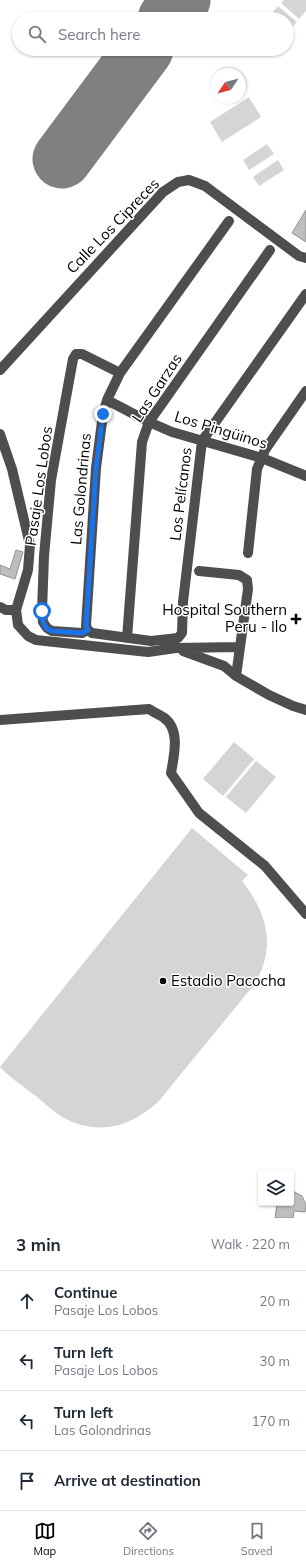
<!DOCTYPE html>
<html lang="en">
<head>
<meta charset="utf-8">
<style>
  :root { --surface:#fff; --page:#f6f6f7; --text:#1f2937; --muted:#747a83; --line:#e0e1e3; --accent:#000 }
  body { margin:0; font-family:Mulish,sans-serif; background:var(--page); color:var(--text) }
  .controls { position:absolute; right:12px; bottom:12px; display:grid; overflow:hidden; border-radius:4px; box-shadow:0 1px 3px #0004 }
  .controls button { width:36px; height:36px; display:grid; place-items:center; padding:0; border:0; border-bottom:1px solid var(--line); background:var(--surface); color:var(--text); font:20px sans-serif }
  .compass { position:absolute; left:210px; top:68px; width:36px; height:36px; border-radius:50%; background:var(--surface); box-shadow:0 1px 3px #0004; rotate:235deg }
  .stop { position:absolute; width:12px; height:12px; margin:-9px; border:3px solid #1a73e8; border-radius:50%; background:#fff }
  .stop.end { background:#1a73e8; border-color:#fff; box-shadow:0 1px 4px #0008 }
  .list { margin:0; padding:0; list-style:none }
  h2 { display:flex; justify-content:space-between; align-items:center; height:52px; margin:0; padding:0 16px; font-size:17px }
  h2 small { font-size:13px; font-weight:400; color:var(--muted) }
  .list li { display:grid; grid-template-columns:26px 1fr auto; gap:12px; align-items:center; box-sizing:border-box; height:60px; padding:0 16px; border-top:1px solid var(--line) }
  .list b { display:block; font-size:15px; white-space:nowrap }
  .list p { margin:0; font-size:13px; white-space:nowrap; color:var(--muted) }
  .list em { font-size:13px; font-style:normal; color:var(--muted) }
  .icon { flex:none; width:22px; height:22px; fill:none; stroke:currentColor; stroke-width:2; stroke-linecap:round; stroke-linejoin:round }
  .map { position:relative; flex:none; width:306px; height:1218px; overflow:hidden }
  .search { position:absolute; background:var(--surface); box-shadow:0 1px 3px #0004; left:12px; right:12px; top:12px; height:44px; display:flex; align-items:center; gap:10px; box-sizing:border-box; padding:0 14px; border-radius:22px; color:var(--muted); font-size:15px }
  .sheet { height:292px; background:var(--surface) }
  nav { display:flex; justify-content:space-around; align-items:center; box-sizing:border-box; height:56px; border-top:1px solid var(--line); background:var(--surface); font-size:11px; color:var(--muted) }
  nav a { display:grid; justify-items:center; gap:2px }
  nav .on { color:var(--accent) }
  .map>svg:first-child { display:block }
  .green { fill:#d5d5d5 }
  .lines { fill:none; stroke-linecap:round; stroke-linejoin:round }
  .runway { stroke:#808080; stroke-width:59 }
  .building { fill:#bebebe; stroke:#929292 }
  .minor { stroke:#4e4e4e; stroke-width:10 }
  .route { stroke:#1a73e8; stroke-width:5 }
  .poi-dot { fill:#000; stroke:#fff; stroke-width:1.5 }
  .labels { text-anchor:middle; stroke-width:3; stroke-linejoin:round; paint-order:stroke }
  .street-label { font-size:15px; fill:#000; stroke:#fff }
  .poi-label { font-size:15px; fill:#000; stroke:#fff; text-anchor:end }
</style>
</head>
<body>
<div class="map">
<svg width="306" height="1218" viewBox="0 0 306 1218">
  <rect width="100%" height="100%" fill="#fff"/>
  <!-- green -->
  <path class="green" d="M284,0H306V11L299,19L281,3Z
    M278,6L297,22L287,33V19H267Z
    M249,97L261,117L222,142L210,122Z
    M267,144L274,154L249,170L243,160Z
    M278,160L284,170L259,186L253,177Z
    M234,742L254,759L223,796L203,779Z
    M256,761L276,777L246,813L226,797Z
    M192,828L248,875L242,881C268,914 277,949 253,986L158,1102C129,1128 98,1136 62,1117C52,1111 43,1101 33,1094C22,1085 9,1077 0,1067Z"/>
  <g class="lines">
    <!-- runway -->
    <path class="runway" d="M167,19L181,0
      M62,159L144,49"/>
  </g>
  <!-- building -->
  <path class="building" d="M306,210V242L292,233Z
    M16,550L23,552L15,579L0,574V565L10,569Z
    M291,1190L302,1196L306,1205L305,1212L294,1211L293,1218H275L277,1203H291Z"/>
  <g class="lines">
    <!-- minor -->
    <path class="minor" d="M0,370L163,192L178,182L189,180L205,186L299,256L306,258
      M107,400L149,422L172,432L262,458L306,476
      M0,434L12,469L30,545L28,570L16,610L18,625L28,636L36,640L148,652L176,648L239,647
      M248,553L257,469L265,450L306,391
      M199,571L239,575L247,580L248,589L236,676
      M0,607L6,610H16
      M88,630L92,633L151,641L178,638L182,633L183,602L202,441L306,294
      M88,630L86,626L96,468L103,414L107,400L120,373L229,221
      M88,630L82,633L52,631L47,628L43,622L42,611L44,556L51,480L73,359L76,354H82L120,373
      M127,638L142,442L149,422L270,250
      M183,651L224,666L236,676L269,695L293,706L306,710
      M0,720L149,709C153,712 158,714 163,717C181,729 174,755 171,773L199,813L265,866L306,914"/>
  </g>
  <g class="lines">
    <!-- route -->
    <path class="route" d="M42,611L43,622L46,628L52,631L82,633L88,630L86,626L96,468L103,414"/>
  </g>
  <!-- markers -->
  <g class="poi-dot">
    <path d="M294 613h4v4h4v4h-4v4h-4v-4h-4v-4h4z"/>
    <circle cx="163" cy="981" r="4"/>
  </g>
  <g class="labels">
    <!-- street labels -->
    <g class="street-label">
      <text transform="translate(113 226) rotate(-46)" y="5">Calle Los Cipreces</text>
      <text transform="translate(157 388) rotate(-57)" y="5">Las Garzas</text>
      <text transform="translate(221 430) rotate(17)" y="5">Los Pingüinos</text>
      <text transform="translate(39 486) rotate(-82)" y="5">Pasaje Los Lobos</text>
      <text transform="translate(81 489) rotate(-85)" y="5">Las Golondrinas</text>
      <text transform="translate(181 494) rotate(-83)" y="5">Los Pelícanos</text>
    </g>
    <!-- poi labels -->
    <g class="poi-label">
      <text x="287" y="615">Hospital Southern<tspan x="287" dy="17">Peru - Ilo</tspan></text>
      <text x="171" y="986" text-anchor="start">Estadio Pacocha</text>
    </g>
  </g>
</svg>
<div class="controls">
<button><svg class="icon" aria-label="layers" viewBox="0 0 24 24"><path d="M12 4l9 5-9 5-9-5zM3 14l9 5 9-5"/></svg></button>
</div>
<svg class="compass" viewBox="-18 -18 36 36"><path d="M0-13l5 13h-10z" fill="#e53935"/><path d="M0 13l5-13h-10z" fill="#747a83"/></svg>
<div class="stop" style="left:42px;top:611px"></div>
<div class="stop end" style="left:103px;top:414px"></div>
<div class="search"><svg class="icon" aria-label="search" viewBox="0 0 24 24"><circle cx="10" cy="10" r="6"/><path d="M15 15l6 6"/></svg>Search here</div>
</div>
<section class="sheet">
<h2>3 min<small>Walk · 220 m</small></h2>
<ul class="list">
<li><svg class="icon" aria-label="ahead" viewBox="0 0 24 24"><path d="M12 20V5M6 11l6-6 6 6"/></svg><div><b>Continue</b><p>Pasaje Los Lobos</p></div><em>20 m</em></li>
<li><svg class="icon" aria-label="left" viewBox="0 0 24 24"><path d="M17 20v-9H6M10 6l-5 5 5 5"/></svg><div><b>Turn left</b><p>Pasaje Los Lobos</p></div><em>30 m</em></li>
<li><svg class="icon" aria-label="left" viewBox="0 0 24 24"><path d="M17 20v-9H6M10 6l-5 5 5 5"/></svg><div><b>Turn left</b><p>Las Golondrinas</p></div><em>170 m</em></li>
<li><svg class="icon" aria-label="arrive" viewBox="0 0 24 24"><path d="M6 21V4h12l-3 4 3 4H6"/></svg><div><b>Arrive at destination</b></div></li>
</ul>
</section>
<nav>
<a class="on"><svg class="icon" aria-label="map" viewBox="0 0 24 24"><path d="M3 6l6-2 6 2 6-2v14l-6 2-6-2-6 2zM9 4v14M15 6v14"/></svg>Map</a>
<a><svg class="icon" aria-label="directions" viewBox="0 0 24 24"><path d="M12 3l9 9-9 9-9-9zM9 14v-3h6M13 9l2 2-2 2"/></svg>Directions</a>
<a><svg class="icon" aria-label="saved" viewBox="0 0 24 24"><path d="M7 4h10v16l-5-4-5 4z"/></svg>Saved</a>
</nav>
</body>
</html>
